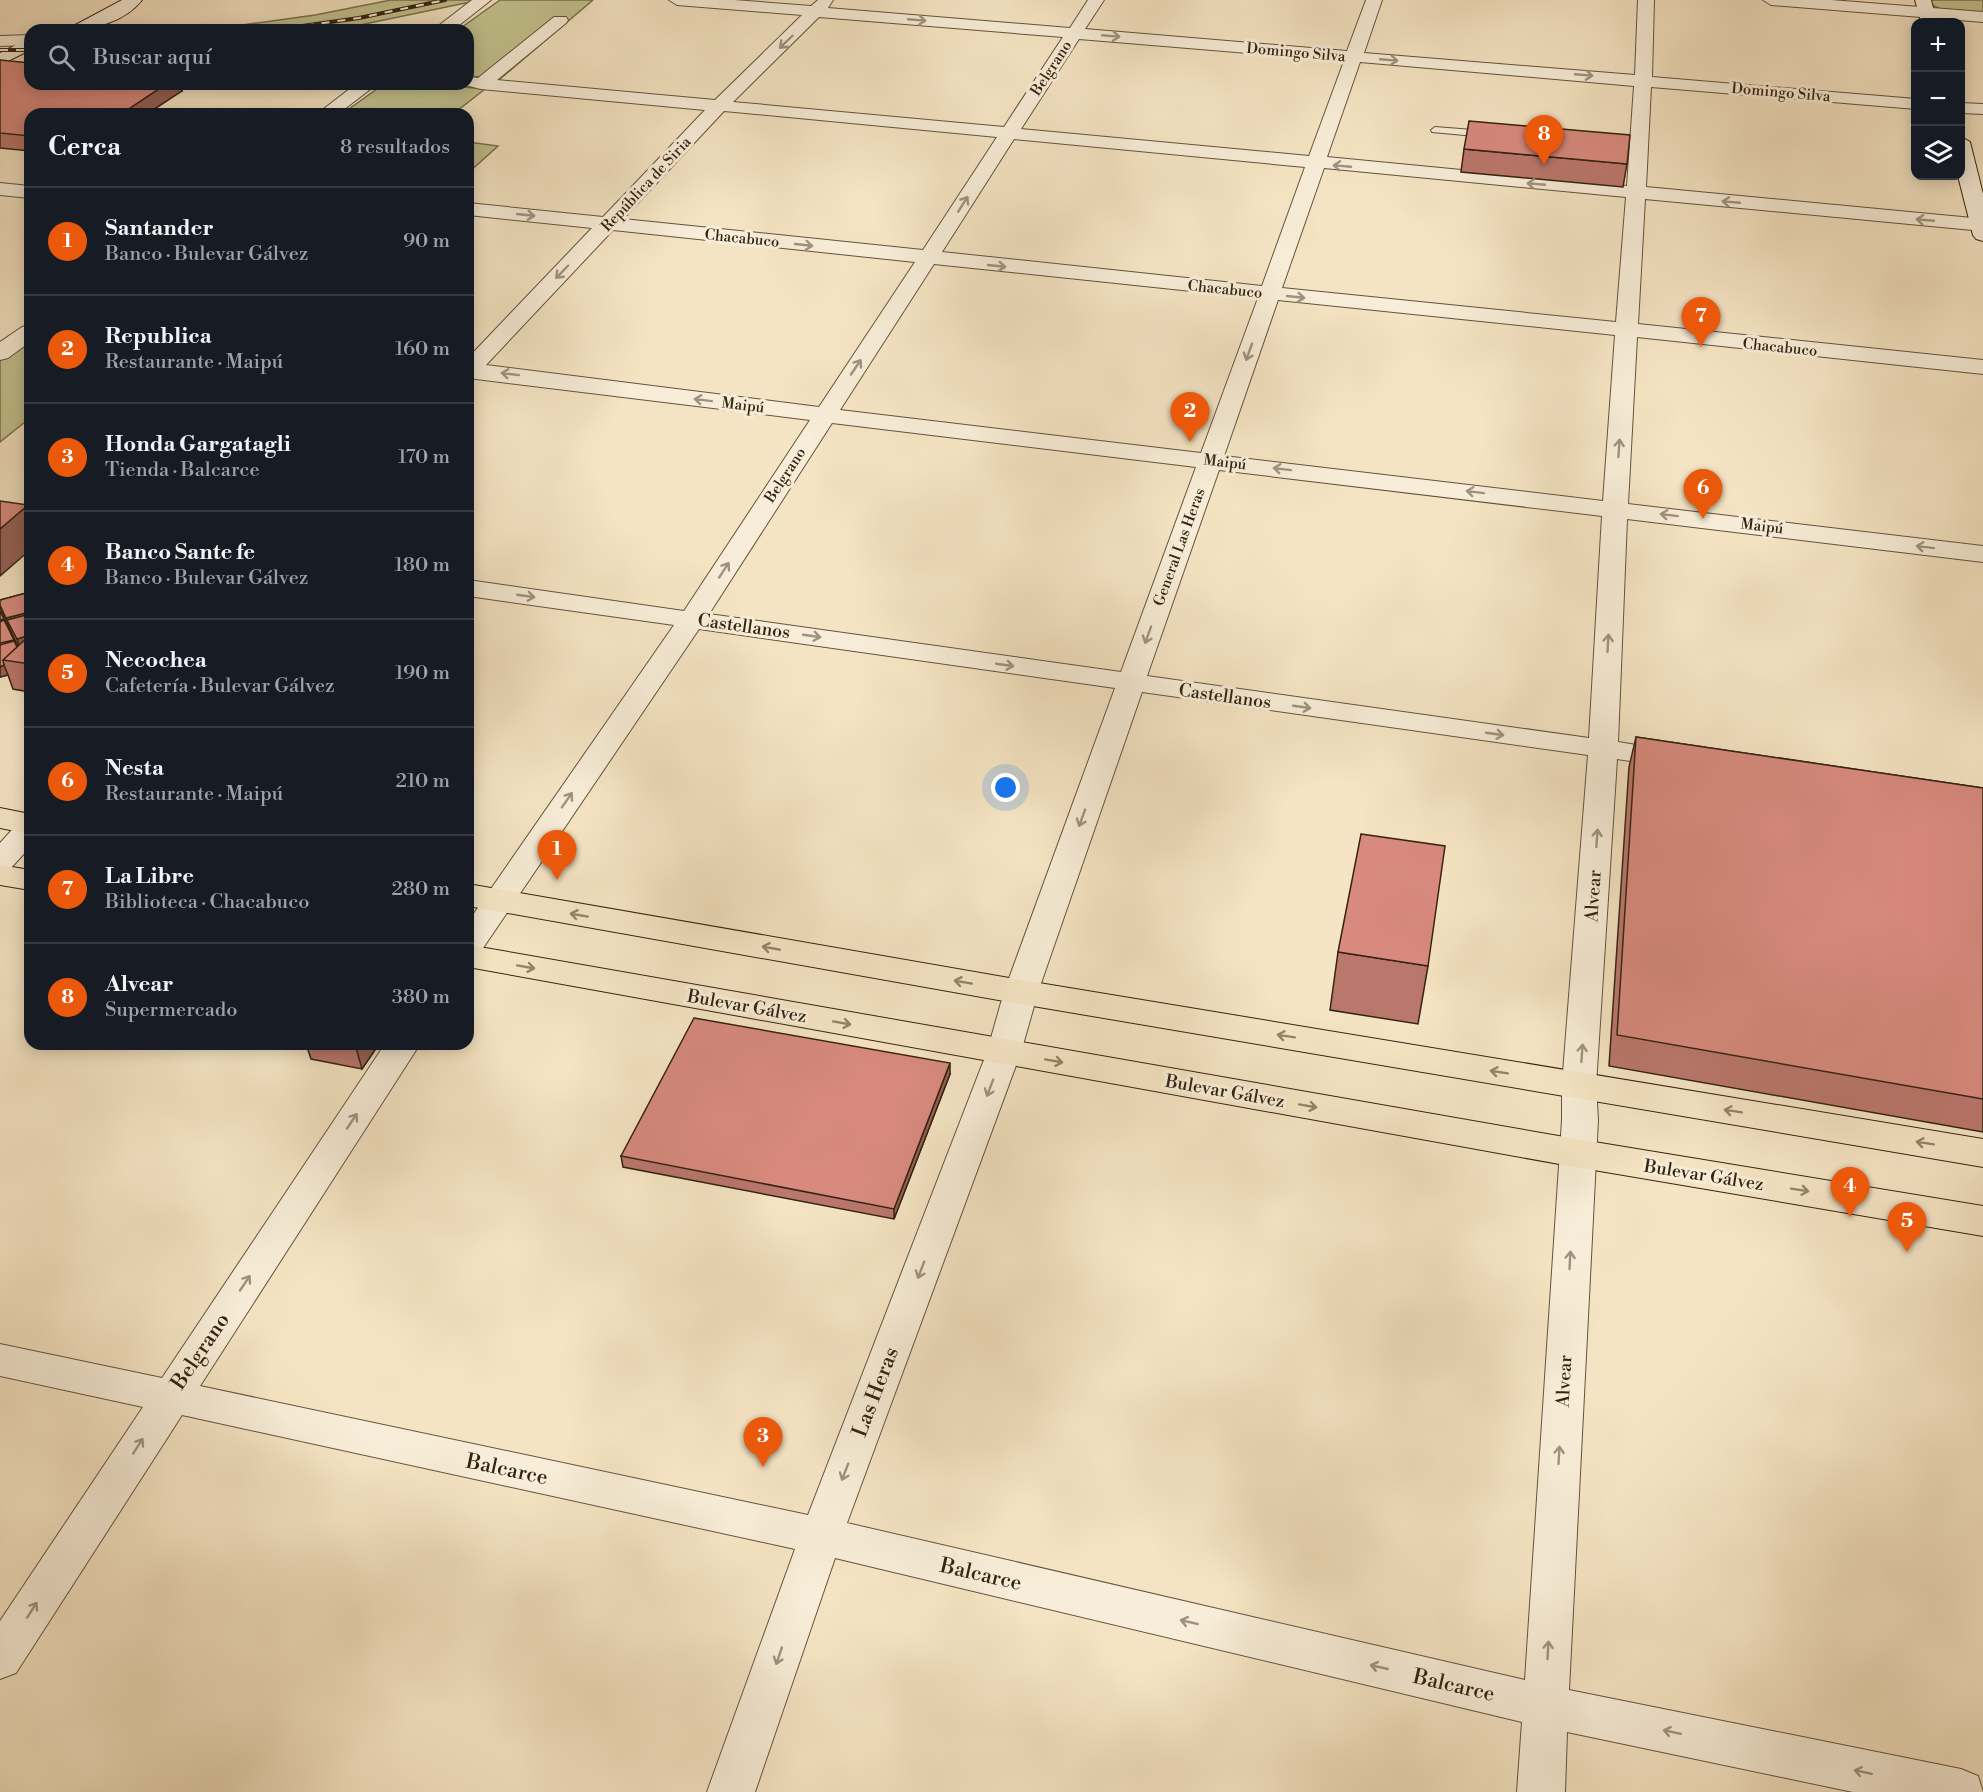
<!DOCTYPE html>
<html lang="es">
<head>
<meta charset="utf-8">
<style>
  :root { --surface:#171b24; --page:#20242c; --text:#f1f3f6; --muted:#9ea1a6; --line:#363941; --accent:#ea580c }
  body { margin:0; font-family:"Libre Bodoni",serif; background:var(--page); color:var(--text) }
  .controls { position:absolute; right:18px; top:18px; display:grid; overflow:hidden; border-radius:12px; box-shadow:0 3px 15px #0003 }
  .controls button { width:54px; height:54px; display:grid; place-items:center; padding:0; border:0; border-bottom:2px solid var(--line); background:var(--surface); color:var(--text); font:30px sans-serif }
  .you { position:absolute; left:1006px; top:788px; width:21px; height:21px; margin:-15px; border:4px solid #fff; border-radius:50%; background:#1a73e8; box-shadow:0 0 0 9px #1a73e833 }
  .badge { display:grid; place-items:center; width:39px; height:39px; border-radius:50%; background:var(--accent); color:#fff; font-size:20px; font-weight:700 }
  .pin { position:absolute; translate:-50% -50px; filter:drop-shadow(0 2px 3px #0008) }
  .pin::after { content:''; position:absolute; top:32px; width:21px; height:18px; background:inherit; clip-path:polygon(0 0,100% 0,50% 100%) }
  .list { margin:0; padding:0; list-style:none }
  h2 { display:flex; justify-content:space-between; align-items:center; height:78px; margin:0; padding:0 24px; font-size:26px }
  h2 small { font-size:20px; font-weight:400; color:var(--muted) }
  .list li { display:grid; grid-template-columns:39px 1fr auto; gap:18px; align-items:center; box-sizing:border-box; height:108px; padding:0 24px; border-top:2px solid var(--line) }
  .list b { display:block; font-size:22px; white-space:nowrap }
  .list p { margin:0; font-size:20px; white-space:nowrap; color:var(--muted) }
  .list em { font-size:20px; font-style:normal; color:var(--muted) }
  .icon { flex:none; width:33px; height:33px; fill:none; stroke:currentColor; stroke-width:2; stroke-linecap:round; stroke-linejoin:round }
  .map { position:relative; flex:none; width:1983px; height:1792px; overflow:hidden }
  .search { position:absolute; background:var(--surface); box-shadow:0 3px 15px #0003; left:24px; top:24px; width:450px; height:66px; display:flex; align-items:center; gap:15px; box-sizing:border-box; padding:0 21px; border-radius:18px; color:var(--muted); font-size:22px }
  .panel { position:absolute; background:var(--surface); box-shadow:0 3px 15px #0003; left:24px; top:108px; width:450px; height:942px; border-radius:18px }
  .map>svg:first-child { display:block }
  .green { fill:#c3c28f; stroke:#7c7250; stroke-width:1.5 }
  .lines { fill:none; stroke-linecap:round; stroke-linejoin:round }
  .service-casing { stroke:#64533e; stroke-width:2 }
  .minor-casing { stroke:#64533e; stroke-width:2 }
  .tertiary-casing { stroke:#64533e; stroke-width:2 }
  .secondary-casing { stroke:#342312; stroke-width:2 }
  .primary-casing { stroke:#342312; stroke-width:2 }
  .service { fill:#f8edd8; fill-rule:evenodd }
  .minor { fill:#f8edd8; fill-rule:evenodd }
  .tertiary { fill:#f8edd8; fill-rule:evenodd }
  .secondary { fill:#f8edd8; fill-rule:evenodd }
  .primary { fill:#f5e4c3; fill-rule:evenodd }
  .rail-casing { stroke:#342312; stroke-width:4 }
  .rail { stroke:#f8edd8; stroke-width:2; stroke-dasharray:8; stroke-linecap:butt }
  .wall { fill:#ba776c; stroke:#342312; stroke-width:1.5 }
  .shaded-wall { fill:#976158; stroke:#342312; stroke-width:1.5 }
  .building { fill:#d88a7e; stroke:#342312; stroke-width:1.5 }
  .oneway { stroke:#a0927f }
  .oneway2 { stroke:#94846a }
  .labels { text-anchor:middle; stroke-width:6; stroke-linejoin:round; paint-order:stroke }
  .far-street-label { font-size:15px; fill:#342312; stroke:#f8edd8 }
  .street-label { font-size:18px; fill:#342312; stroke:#f8edd8 }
  .near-street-label { font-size:21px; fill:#342312; stroke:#f8edd8 }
</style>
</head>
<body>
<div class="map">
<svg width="1983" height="1792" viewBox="0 0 1983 1792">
  <rect width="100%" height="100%" fill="#f5e4c3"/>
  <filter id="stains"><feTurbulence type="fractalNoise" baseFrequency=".00333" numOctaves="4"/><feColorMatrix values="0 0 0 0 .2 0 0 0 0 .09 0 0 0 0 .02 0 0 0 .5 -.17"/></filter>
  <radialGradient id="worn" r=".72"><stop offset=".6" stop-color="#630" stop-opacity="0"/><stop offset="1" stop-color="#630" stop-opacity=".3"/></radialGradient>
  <!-- green -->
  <path class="green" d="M391,0H480L336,30H206L315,15Z
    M500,0H593L500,79L468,76V30H458Z
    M1929,0H1983V15L1945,11L1930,4Z
    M384,84H431L485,89L453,114H342Z
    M468,142L498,146L468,173Z
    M30,339V418L0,442V361Z"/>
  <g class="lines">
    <defs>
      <path id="service" d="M1435,127L1486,131L1490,134L1486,137L1432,132L1431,130Z"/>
      <path id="minor" d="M669,0H734L811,6L818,0H833L828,8L1070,28L1088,0H1104L1085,29L1347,51L1366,0H1382L1364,53L1635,75L1638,0H1654L1652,77L1916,99V109L1651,87L1646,187L1983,219V231L1645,199L1638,324L1983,360V374L1637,337L1628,504L1983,546V562L1627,519L1618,742L1686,753L1691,759L1686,765L1676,768L1617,759L1596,1085L1598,1120L1569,1690L1961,1769L1978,1776L1983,1792H1853L1567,1732L1565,1792H1517L1522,1722L835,1558L755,1792H707L795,1549L182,1415L16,1673L0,1679V1621L143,1407L0,1376V1344L162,1378L385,1044H420L200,1386L808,1515L987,1052L1004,992L1115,688L699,629L479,954L468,957V922L674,625L468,596V580L684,611L810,420L468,378V358L592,228L468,215V203L603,217L705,110L481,89L461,84H468V77L478,78L554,17H566L568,20L566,23L497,80L715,100L802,15L677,5ZM819,17L1063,37L1004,127L733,102ZM1079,39L1344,61L1309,156L1021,129ZM1360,62L1634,86L1627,186L1327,157ZM724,111L997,137L923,250L623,219ZM1014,139L1305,167L1262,286L942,252ZM1324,168L1626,197L1616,322L1282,288ZM613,230L915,262L819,407L486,365ZM934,264L1258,298L1201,453L840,410ZM1278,300L1615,335L1603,501L1224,456ZM832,423L1196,467L1121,672L709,614ZM1219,470L1602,516L1589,738L1147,676ZM1142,692L1588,755L1562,1085V1120L1525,1680L847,1523L1021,1052L1038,992Z
        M1763,0H1831L1983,12V22L1771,5Z
        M30,35V45L0,46V36Z
        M1960,103L1983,104V114L1960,113Z
        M30,820V847L11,868L0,871V843L19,822Z"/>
      <path id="tertiary" d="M472,0H491L453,30H433Z
        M356,84H377L338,114H317Z
        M0,183L30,186V198L0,195Z
        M30,325V342L8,358L0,360V342L22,327Z"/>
      <path id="secondary" d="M122,0H142C125,22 93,30 66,30Z
        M1915,0H1931L1937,22H1921Z
        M30,38V50L0,65V53Z
        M1960,136L1970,142L1983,194V241L1976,239L1973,235L1958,176H1960Z"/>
      <path id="primary" d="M0,808L30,814V834L0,828Z
        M0,865L30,870V890L0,885Z
        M468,884L1021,980L1983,1139V1167L1021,1004L468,906Z
        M468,945L1576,1139L1983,1206V1236L1576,1167L468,967Z"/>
    </defs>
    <!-- service casing -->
    <use href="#service" class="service-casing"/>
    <!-- minor casing -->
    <use href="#minor" class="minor-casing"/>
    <!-- tertiary casing -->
    <use href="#tertiary" class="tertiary-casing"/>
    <!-- secondary casing -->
    <use href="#secondary" class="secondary-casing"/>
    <!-- primary casing -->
    <use href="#primary" class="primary-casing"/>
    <!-- service -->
    <use href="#service" class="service"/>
    <!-- minor -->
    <use href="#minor" class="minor"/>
    <!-- tertiary -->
    <use href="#tertiary" class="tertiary"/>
    <!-- secondary -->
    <use href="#secondary" class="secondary"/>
    <!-- primary -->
    <use href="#primary" class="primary"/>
    <defs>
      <path id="rail" d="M274,30L359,18L445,0
        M0,50H30"/>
    </defs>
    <!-- rail casing -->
    <use href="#rail" class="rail-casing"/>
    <!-- rail -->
    <use href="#rail" class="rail"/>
  </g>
  <!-- wall -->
  <path class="wall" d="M0,60L30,84H180L182,91L30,114V151L0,148Z
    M1464,149L1627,164L1623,187L1461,172Z
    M30,592V692L13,689L8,675L0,677V611L17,647L18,646L1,610L0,606V600Z
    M1636,737L1983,788V1132L1609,1066L1629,767Z
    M1338,952L1428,966L1418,1024L1330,1010Z
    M306,1044H379L362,1069L311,1059Z
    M950,1074L894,1219L623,1167L621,1156Z"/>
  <!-- shaded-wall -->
  <path class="shaded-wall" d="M166,84H180L182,91L147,114H121Z
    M28,505L30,510V550L0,576V529Z
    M30,612V622L7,620L10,628L6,618Z
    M30,635L20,648L17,639Z
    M4,665L8,675L0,677V667Z
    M355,1044H379L362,1069Z
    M950,1063V1074L894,1219V1209Z"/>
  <!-- building -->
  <path class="building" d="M0,60L30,63V84H166L121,114H30V136L0,133Z
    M1469,121L1630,135L1627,164L1464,149Z
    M0,501L28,505L0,529Z
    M30,592V612L6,618L0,605V600Z
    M0,611L4,619L0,620Z
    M30,614V635L17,639L7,620Z
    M4,620L14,640L0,643V622Z
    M30,635V664L3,660Z
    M14,641L17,647L3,660L4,665L0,667V645Z
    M1636,737L1983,788V1099L1617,1035Z
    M1361,834L1445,846L1428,966L1338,952Z
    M694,1018L950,1063L894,1209L621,1156Z"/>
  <!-- one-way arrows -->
  <defs><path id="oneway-shaft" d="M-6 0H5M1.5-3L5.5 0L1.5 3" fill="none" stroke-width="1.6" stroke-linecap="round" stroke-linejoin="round" transform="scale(1.5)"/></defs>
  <g class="oneway">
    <use href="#oneway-shaft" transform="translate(917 20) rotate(5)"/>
    <use href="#oneway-shaft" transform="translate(1111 36) rotate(5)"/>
    <use href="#oneway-shaft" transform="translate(786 42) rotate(136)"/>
    <use href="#oneway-shaft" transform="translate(1389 60) rotate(5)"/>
    <use href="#oneway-shaft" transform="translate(1584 75) rotate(5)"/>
    <use href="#oneway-shaft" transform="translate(1342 166) rotate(-175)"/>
    <use href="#oneway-shaft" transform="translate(1536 184) rotate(-175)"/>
    <use href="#oneway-shaft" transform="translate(1731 202) rotate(-175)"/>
    <use href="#oneway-shaft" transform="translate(963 204) rotate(-58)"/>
    <use href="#oneway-shaft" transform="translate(526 215) rotate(6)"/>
    <use href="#oneway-shaft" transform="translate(1925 220) rotate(-175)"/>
    <use href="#oneway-shaft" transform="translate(804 245) rotate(6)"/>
    <use href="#oneway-shaft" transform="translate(997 266) rotate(6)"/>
    <use href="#oneway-shaft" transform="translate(562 272) rotate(134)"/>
    <use href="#oneway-shaft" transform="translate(1296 297) rotate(6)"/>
    <use href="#oneway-shaft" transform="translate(1249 352) rotate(110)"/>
    <use href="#oneway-shaft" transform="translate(856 367) rotate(-56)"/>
    <use href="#oneway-shaft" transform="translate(510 374) rotate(-173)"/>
    <use href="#oneway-shaft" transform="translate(703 400) rotate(-173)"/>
    <use href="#oneway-shaft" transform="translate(1619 448) rotate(-86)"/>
    <use href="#oneway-shaft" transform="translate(1282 469) rotate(-173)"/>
    <use href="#oneway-shaft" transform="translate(1475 492) rotate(-173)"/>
    <use href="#oneway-shaft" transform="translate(1669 515) rotate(-173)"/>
    <use href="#oneway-shaft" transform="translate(1925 547) rotate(-173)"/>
    <use href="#oneway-shaft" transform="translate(724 570) rotate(-57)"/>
    <use href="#oneway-shaft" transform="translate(526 596) rotate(8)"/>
    <use href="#oneway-shaft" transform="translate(1148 635) rotate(110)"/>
    <use href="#oneway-shaft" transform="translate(812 636) rotate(8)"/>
    <use href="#oneway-shaft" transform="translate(1608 643) rotate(-87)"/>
    <use href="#oneway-shaft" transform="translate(1005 665) rotate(8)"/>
    <use href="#oneway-shaft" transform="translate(1302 707) rotate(8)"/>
    <use href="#oneway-shaft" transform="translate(1495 734) rotate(8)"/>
    <use href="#oneway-shaft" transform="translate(567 800) rotate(-55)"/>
    <use href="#oneway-shaft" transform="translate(1082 818) rotate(110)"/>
    <use href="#oneway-shaft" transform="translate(1597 838) rotate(-86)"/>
    <use href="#oneway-shaft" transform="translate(1582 1053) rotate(-86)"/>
    <use href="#oneway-shaft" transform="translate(990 1088) rotate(111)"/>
    <use href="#oneway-shaft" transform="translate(352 1121) rotate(-56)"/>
    <use href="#oneway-shaft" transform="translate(1570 1260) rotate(-87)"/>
    <use href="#oneway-shaft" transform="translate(921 1270) rotate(111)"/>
    <use href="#oneway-shaft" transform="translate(245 1283) rotate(-56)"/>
    <use href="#oneway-shaft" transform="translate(138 1446) rotate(-57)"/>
    <use href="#oneway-shaft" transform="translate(1559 1455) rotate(-87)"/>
    <use href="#oneway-shaft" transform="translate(845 1472) rotate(111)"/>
    <use href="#oneway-shaft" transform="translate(32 1610) rotate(-57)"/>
    <use href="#oneway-shaft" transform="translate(1189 1622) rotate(-167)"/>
    <use href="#oneway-shaft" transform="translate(1548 1650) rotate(-87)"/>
    <use href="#oneway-shaft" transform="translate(779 1656) rotate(109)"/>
    <use href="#oneway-shaft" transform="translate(1379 1667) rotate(-167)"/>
    <use href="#oneway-shaft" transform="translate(1672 1732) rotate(-168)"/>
    <use href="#oneway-shaft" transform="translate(1863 1772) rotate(-168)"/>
  </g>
  <g class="oneway2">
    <use href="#oneway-shaft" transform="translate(579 915) rotate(-170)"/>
    <use href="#oneway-shaft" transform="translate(771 948) rotate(-170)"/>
    <use href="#oneway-shaft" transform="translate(526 967) rotate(10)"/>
    <use href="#oneway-shaft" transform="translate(963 982) rotate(-170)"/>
    <use href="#oneway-shaft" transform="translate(842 1023) rotate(10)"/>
    <use href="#oneway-shaft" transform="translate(1286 1036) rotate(-171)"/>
    <use href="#oneway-shaft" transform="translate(1054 1061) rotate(10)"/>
    <use href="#oneway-shaft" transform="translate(1499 1072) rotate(-171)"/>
    <use href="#oneway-shaft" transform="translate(1308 1106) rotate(10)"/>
    <use href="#oneway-shaft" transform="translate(1733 1111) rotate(-171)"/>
    <use href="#oneway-shaft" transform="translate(1925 1143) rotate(-171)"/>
    <use href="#oneway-shaft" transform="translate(1800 1190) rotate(9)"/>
  </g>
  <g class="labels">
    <!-- far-street labels -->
    <g class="far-street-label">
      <text transform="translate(1296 52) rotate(5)" y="5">Domingo Silva</text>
      <text transform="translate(1051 68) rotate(-57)" y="5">Belgrano</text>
      <text transform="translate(1781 92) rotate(5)" y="5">Domingo Silva</text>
      <text transform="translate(646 184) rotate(-47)" y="5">República de Siria</text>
      <text transform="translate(742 238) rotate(6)" y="5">Chacabuco</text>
      <text transform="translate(1225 289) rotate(6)" y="5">Chacabuco</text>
      <text transform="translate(1780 347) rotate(6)" y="5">Chacabuco</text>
      <text transform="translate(743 405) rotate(7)" y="5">Maipú</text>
      <text transform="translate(1225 462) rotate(7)" y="5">Maipú</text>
      <text transform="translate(785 475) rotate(-57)" y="5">Belgrano</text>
      <text transform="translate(1762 526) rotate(7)" y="5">Maipú</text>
      <text transform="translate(1179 547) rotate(-70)" y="5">General Las Heras</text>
    </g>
    <!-- street labels -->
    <g class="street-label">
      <text transform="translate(744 626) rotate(8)" y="6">Castellanos</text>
      <text transform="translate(1225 696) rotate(8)" y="6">Castellanos</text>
      <text transform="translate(1593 896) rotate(-86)" y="6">Alvear</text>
      <text transform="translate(747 1006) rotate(10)" y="6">Bulevar Gálvez</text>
      <text transform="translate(1225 1091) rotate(10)" y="6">Bulevar Gálvez</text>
      <text transform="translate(1704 1175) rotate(9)" y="6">Bulevar Gálvez</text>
      <text transform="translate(1564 1381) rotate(-87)" y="6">Alvear</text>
    </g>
    <!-- near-street labels -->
    <g class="near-street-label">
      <text transform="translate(200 1351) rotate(-56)" y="7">Belgrano</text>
      <text transform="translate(875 1392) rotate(-69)" y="7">Las Heras</text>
      <text transform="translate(507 1469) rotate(12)" y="7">Balcarce</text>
      <text transform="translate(981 1574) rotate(13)" y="7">Balcarce</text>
      <text transform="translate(1454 1685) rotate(13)" y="7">Balcarce</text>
    </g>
  </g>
  <rect width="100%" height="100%" filter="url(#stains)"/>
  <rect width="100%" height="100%" fill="url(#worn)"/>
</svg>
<div class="controls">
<button>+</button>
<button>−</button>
<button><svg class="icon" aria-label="layers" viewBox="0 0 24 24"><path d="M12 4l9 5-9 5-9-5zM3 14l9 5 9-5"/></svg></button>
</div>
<div class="you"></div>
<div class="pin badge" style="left:557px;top:880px">1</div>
<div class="pin badge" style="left:1190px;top:442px">2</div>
<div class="pin badge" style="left:763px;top:1467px">3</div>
<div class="pin badge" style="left:1850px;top:1217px">4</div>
<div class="pin badge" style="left:1907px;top:1252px">5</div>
<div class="pin badge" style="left:1703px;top:519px">6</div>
<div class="pin badge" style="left:1701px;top:347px">7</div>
<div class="pin badge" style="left:1544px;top:165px">8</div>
<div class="search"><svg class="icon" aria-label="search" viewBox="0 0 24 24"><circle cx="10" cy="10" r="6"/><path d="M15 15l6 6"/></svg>Buscar aquí</div>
<section class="panel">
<h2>Cerca<small>8 resultados</small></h2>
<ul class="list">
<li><span class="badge">1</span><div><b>Santander</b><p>Banco · Bulevar Gálvez</p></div><em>90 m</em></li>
<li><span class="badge">2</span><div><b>Republica</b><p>Restaurante · Maipú</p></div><em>160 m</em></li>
<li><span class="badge">3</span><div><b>Honda Gargatagli</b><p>Tienda · Balcarce</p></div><em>170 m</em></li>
<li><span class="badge">4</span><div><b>Banco Sante fe</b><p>Banco · Bulevar Gálvez</p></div><em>180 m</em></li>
<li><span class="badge">5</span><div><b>Necochea</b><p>Cafetería · Bulevar Gálvez</p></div><em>190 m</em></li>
<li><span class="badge">6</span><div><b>Nesta</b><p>Restaurante · Maipú</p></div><em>210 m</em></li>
<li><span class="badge">7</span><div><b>La Libre</b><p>Biblioteca · Chacabuco</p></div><em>280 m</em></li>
<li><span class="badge">8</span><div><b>Alvear</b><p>Supermercado</p></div><em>380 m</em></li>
</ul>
</section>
</div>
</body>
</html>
